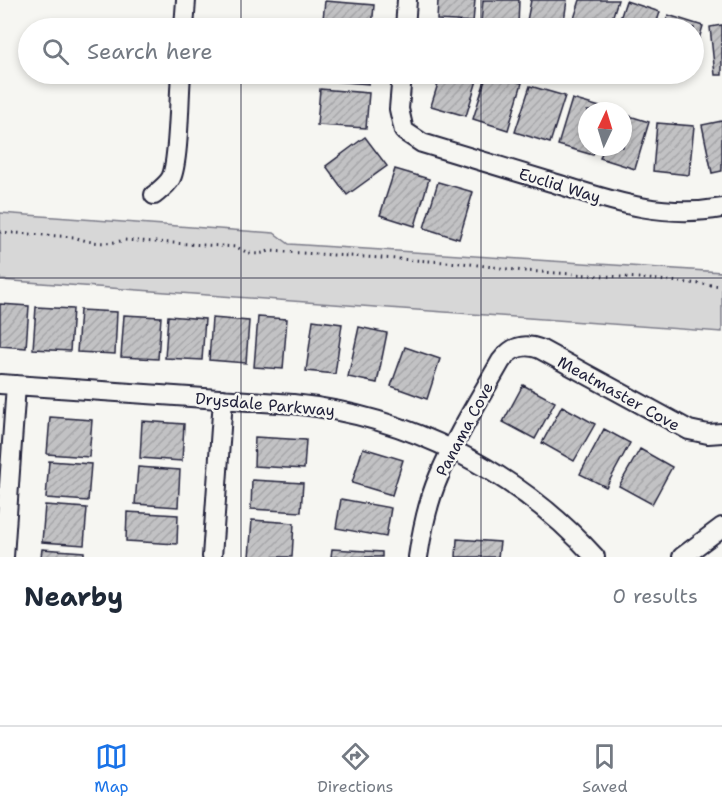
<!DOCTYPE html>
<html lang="en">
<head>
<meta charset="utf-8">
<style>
  :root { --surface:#fff; --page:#f2f2f3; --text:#1f2937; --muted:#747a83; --line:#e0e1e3; --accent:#1a73e8 }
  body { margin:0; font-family:"Shantell Sans",sans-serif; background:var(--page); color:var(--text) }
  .compass { position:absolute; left:578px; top:102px; width:54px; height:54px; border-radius:50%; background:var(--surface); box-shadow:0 3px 9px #0003; rotate:4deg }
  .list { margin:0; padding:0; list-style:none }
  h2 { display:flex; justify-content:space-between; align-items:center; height:78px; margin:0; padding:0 24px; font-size:26px }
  h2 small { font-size:20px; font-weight:400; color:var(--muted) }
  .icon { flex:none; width:33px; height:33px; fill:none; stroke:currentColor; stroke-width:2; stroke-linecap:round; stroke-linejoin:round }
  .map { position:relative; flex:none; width:722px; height:557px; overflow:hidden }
  .search { position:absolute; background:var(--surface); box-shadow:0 3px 9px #0003; left:18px; right:18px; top:18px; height:66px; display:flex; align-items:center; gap:15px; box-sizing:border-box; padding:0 21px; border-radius:33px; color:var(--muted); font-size:22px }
  .sheet { height:168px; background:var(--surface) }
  nav { display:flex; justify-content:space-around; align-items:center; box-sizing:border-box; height:84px; border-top:2px solid var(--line); background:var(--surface); font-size:16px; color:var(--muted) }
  nav a { display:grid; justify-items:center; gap:3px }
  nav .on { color:var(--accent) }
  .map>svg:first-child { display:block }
  .grass { fill:#d7d7d7; stroke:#7c7c89; stroke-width:1.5 }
  .building { fill:url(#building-hatch); stroke:#22223b; stroke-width:1.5 }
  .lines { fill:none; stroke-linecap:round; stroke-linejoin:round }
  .minor-casing { stroke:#22223b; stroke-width:22 }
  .path { stroke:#22223b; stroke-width:3; stroke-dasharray:1.5 4.5; stroke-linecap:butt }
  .minor { stroke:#f6f6f2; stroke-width:18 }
  .grid { fill:none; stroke:#22223b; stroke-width:1.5; stroke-opacity:0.55 }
  .labels { text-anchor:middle; stroke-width:5; stroke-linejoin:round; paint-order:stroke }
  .street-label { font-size:16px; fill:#22223b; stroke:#f6f6f2 }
</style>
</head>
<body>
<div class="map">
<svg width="722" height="557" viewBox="0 0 722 557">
  <defs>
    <pattern id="building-hatch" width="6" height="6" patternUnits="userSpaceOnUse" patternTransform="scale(1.5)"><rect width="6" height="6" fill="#c2c2c4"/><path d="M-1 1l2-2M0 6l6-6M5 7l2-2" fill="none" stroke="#a6a6a9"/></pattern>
  </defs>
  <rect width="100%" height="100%" fill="#f6f6f2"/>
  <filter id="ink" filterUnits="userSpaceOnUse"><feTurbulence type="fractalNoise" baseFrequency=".0167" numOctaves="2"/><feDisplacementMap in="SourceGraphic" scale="12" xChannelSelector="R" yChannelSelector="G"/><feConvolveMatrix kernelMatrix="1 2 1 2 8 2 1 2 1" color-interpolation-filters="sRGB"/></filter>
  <g filter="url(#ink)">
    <!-- grass -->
    <path class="grass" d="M0,213L274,233L289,244L722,272V332L0,280Z"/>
    <!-- building -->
    <path class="building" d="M438,0H475L473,22L437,20Z
      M483,0H519L518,26L481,23Z
      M531,0H567L563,28L526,26Z
      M580,0H618L609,28H571Z
      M325,1L374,5L372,28H322Z
      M626,1L660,12L655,28H617Z
      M668,15L703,26L694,55V28H664Z
      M722,25V75H715L710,27Z
      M320,74H370L369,84L320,80Z
      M441,74H479L466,116L431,106Z
      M487,74L522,83L508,130L473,119Z
      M530,86L565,96L550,143L515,132Z
      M320,89L369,93L366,128L317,125Z
      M572,99L607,109L606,111H587V147H595L593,155L558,145Z
      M623,114L649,122L635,169L600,158L604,147H623Z
      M722,121V171L712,173L702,125Z
      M657,123L694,126L689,175L653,171Z
      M365,137L387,166L347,195L326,166Z
      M395,169L429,179L415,226L380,215Z
      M438,182L473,192L459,239L424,228Z
      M0,304L29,306L26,348L0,346Z
      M36,307L73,309L70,351L33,349Z
      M80,310L117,312L115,354L77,352Z
      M124,315L161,317L158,359L121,357Z
      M168,316L205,319L202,360L165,358Z
      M258,317L287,319L283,369L254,367Z
      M212,318L249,321L246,363L209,360Z
      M313,320L342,324L335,374L306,371Z
      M359,327L387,333L377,383L348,377Z
      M405,347L440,359L427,399L391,386Z
      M523,385L555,402L535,439L503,422Z
      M562,406L595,424L574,461L542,443Z
      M50,417L92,420L89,457L47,454Z
      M142,421L184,424L182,461L140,458Z
      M604,429L630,443L606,487L580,474Z
      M255,437L306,440L304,469L254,466Z
      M363,448L403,460L392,495L352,483Z
      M640,449L672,467L652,504L619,486Z
      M49,461L91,464L88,501L46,498Z
      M138,467L180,470L178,507L135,504Z
      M252,480L303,483L301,512L251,509Z
      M341,499L391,508L386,537L336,528Z
      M45,505L87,508L84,545L42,542Z
      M127,512L178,515L177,544L126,541Z
      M252,520L294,523L292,557H249Z
      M457,539L500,542L498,557H456Z
      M42,549L84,552V557H41Z
      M332,549L382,552V557H331Z"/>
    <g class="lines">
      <defs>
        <path id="minor" d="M184,28L186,0
          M405,28L407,0
          M402,74L399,109L404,131L422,143C465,156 508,169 551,182C609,200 660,219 722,208
          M154,195C160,190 167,185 171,178C179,162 179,96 181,74
          M0,384L293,404C409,416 517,471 595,557
          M4,557L16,385
          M212,557L223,399
          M418,557C422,530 428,501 439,476C456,436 480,398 501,361C511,347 524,343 540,349L689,430L708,434L722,433
          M682,557L722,527"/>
      </defs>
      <!-- minor casing -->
      <use href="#minor" class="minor-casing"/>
      <!-- path -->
      <path class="path" d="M0,232L74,237C90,243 107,245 124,240L237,247C248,254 257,256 269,251L462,263L524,271L638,278L722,286"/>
      <!-- minor -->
      <use href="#minor" class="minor"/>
    </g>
  </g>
  <!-- grid -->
  <path class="grid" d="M241,0V28M481,0V28M241,74V557M481,74V557M0,278H722"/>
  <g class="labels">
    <!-- street labels -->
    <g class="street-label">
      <text transform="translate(560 185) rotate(17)" y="6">Euclid Way</text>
      <text transform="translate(619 393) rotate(29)" y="6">Meatmaster Cove</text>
      <text transform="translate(265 404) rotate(5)" y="6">Drysdale Parkway</text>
      <text transform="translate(464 429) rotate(-62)" y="6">Panama Cove</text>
    </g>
  </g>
</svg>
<svg class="compass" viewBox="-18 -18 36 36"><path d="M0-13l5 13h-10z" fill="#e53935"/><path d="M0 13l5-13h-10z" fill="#747a83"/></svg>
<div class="search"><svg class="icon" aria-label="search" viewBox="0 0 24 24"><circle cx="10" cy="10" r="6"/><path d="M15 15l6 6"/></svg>Search here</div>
</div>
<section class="sheet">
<h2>Nearby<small>0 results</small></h2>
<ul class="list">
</ul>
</section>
<nav>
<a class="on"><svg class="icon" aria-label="map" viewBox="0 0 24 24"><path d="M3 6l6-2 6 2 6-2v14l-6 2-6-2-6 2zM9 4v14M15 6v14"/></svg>Map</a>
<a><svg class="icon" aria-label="directions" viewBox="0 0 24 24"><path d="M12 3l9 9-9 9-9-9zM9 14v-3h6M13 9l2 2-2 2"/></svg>Directions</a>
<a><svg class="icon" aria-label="saved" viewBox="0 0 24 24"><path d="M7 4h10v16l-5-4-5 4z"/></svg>Saved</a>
</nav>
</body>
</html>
